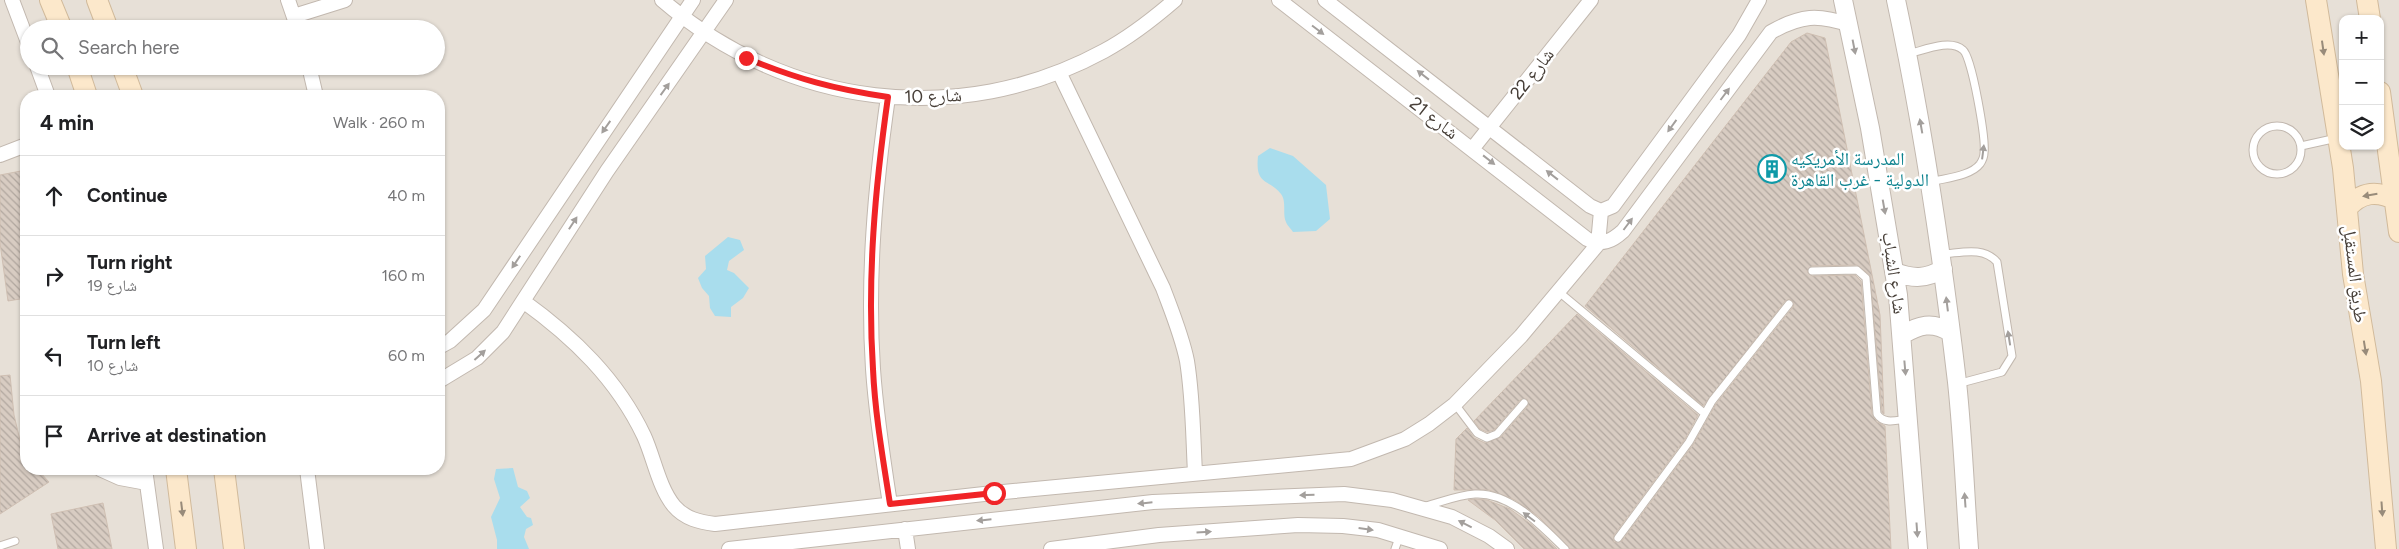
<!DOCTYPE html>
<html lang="en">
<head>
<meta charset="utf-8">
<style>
  :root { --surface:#fff; --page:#f2f2f2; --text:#202124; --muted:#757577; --line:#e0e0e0 }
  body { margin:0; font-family:Figtree,"Noto Naskh Arabic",sans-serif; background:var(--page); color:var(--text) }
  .controls { position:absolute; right:15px; top:15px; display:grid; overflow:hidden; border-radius:10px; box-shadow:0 1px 4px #0004 }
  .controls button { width:45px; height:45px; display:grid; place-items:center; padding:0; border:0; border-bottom:1px solid var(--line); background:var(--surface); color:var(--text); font:25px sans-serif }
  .stop { position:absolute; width:15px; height:15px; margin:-11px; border:4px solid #f02427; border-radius:50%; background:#fff }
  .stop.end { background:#f02427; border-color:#fff; box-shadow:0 1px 5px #0008 }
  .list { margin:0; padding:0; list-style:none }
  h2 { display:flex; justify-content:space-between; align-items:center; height:65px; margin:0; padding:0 20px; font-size:21px }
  h2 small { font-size:16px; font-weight:400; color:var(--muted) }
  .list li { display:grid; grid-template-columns:32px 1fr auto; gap:15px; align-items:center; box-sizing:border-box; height:80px; padding:0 20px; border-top:1px solid var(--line) }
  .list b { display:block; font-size:19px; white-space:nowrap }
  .list p { margin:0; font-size:16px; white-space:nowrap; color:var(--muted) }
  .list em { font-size:16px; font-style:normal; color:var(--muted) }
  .icon { flex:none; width:28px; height:28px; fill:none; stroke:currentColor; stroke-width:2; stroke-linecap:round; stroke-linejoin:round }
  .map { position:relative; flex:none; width:2399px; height:549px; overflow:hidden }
  .search { position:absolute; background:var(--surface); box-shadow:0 1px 4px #0004; left:20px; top:20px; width:425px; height:55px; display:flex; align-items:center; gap:12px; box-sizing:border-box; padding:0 18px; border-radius:28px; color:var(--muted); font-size:19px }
  .panel { position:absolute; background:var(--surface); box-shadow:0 1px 4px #0004; left:20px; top:90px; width:425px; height:385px; border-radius:20px }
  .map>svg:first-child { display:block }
  .residential { fill:#e7e0d7; fill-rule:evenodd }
  .water { fill:#a9dded }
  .building { fill:url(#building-back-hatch); stroke:#cfbfb2 }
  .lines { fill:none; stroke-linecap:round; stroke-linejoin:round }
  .service-casing { stroke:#c2b8af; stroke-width:9 }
  .minor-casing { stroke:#c2b8af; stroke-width:16 }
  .tertiary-casing { stroke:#c2b8af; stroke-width:20 }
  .secondary-casing { stroke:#d1ba9b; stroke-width:22 }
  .service { stroke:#fff; stroke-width:7 }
  .minor { stroke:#fff; stroke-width:14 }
  .tertiary { stroke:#fff; stroke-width:18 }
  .secondary { stroke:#fce8cb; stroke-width:20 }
  .oneway { fill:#a39f9c }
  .oneway2 { fill:#988b7a }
  .route { stroke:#f02427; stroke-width:6 }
  .labels { text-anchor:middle; stroke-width:5; stroke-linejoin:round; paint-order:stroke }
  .street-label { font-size:18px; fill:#473f38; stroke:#fff }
  .culture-label { font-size:18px; fill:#0d838f; stroke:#fff; text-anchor:start }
</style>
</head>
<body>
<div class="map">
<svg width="2399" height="549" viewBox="0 0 2399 549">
  <defs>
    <pattern id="building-back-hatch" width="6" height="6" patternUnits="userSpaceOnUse" patternTransform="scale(1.25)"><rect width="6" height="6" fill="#d8ccc2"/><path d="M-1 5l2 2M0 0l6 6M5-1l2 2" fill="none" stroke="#b1a79f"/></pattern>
  </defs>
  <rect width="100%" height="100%" fill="#f4efe9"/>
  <!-- residential -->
  <path class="residential" d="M0,0H2399V549H0ZM2343,19H2380V146H2343ZM29,29H436V66H29ZM26,96H439V469H26Z"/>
  <!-- water -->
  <path class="water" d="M1270,148L1293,156L1326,185L1330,219L1316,231L1293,232C1291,229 1287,225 1286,222C1282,214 1287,202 1281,194C1268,178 1255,186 1258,156Z
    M728,237L740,240L744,250L729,261L727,270L734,273L749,288L743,298L731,307V317L715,316L710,308L709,296L702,288L698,278L706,269L705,256Z
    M513,468L518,487L527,491L530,498L520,507L527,517L531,518L533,525L526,529L524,537L529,549H497V540L491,517L500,498L494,479L496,469Z"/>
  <!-- building -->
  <path class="building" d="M1807,33L1825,38L1880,315L1884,414L1882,412L1870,275L1857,265L1812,266L1807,272L1812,276L1855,275L1861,281L1872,414L1877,422L1885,426L1891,549H1570L1539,517L1515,500L1489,490H1454L1456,439L1467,428L1474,438L1485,443L1501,437L1528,406L1527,399L1520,400L1494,430L1487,432L1480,429L1474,421L1577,314L1698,415L1685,439L1614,535V542L1622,541L1693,445L1716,404L1793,307L1794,303L1790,299L1785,301L1703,406L1585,306L1791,42Z
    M26,170V298L8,301L0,243V175Z
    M10,375L14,415L22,449L26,454V469H37L49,482L0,514V376Z
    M1475,499L1487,500L1510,509L1532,525L1557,549H1524L1495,520L1468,500Z
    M103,503L112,549H58L51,514Z"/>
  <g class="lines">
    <defs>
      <path id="service" d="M1908,54C1922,51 1950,38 1963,50C1972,57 1986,139 1984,153C1984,157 1982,161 1980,164C1971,176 1945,178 1931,182
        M2253 150a24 24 0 1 1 48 0a24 24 0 1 1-48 0Z
        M2301,146L2337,138
        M1942,254C1961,253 1983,246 1997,262L2012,356L2002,372L1957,384
        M1812,271L1857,270L1866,278L1877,414C1884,425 1897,420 1908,419
        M1559,292L1704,413
        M1455,404L1477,433L1487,438L1497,434L1524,403
        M1426,506C1441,502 1458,495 1475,494C1510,492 1542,526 1565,549
        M1618,538L1689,442L1712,401L1789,304
        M0,546L15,541
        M1395,549L1400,535"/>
      <path id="minor" d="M12,0L29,45
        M288,0L298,29
        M662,0C786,107 959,130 1104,51C1130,37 1153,19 1175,0
        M1279,0L1587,239C1602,246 1612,241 1623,231L1771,32C1801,15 1818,14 1850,25
        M1325,0L1590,206L1601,211L1613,206L1739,35L1759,0
        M294,16L345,0
        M37,66L48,96
        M309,66L316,96
        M1059,72L1163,288C1172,312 1182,336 1187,361C1193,398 1193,436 1195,473
        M888,97C875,188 867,278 873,369C876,414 883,459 890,504
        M1473,148L1591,0
        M0,155L26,145
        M523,301C573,337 617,379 644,436C654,458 659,488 674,506C685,519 700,522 715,524L993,493L1351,459L1405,439L1429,424L1455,404L1521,336L1598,244L1601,211
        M439,347L450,341L484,310L693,0
        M439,381L477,358L503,332L607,171L726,0
        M100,469L120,478L147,483
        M145,469L156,549
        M307,469L317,549
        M905,529L908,549
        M729,549L1153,502L1344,494L1392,500L1452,517L1489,536L1507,549
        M1051,549L1159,535L1298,525L1343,526L1378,530L1440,549"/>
      <path id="tertiary" d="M1843,0L1870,128L1898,295L1918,549
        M1896,0C1923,126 1942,254 1957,382C1963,438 1965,494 1969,549
        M1895,272C1913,279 1926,279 1943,269
        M1902,335C1919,325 1932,321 1950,332"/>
      <path id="secondary" d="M50,0L62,29
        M97,0L108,29
        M2316,0L2343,168L2353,274L2371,381L2386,549
        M2367,0L2370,19
        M77,66L87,96
        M122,66L133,96
        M2380,92L2399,232
        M2347,208C2361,192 2377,190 2396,200
        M176,469L186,549
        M224,469L234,549"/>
    </defs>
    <!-- service casing -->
    <use href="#service" class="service-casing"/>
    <!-- minor casing -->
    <use href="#minor" class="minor-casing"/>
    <!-- tertiary casing -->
    <use href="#tertiary" class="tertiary-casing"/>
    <!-- secondary casing -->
    <use href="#secondary" class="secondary-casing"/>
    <!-- service -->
    <use href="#service" class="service"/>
    <!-- minor -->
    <use href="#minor" class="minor"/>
    <!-- tertiary -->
    <use href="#tertiary" class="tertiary"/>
    <!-- secondary -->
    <use href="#secondary" class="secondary"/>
  </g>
  <!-- one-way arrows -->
  <defs><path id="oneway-solid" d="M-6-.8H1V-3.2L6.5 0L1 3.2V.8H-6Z" transform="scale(1.25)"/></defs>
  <g class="oneway">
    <use href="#oneway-solid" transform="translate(1318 30) rotate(37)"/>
    <use href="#oneway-solid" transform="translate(1854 47) rotate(79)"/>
    <use href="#oneway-solid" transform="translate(1423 75) rotate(-142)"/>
    <use href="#oneway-solid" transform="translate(665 89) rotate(-54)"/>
    <use href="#oneway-solid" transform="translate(1725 94) rotate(-53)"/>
    <use href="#oneway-solid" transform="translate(1672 126) rotate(126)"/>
    <use href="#oneway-solid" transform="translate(1921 126) rotate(-100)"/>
    <use href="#oneway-solid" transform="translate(606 127) rotate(125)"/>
    <use href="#oneway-solid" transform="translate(1983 152) rotate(-83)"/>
    <use href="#oneway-solid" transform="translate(1489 160) rotate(38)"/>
    <use href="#oneway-solid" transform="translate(1552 175) rotate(-142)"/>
    <use href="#oneway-solid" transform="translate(1884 207) rotate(80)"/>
    <use href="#oneway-solid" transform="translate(573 223) rotate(-57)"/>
    <use href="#oneway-solid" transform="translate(1628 224) rotate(-53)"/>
    <use href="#oneway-solid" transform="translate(516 262) rotate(124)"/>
    <use href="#oneway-solid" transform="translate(1947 304) rotate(-97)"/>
    <use href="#oneway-solid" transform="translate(2009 338) rotate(-99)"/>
    <use href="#oneway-solid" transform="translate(480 355) rotate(-42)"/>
    <use href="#oneway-solid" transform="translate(1905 368) rotate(85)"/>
    <use href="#oneway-solid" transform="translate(1307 495) rotate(178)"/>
    <use href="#oneway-solid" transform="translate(1965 500) rotate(-94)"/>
    <use href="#oneway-solid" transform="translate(1145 503) rotate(174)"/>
    <use href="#oneway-solid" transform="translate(1529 517) rotate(-143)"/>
    <use href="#oneway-solid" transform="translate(984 520) rotate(174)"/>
    <use href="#oneway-solid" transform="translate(1465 524) rotate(-153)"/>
    <use href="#oneway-solid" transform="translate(1366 529) rotate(8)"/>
    <use href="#oneway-solid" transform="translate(1917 530) rotate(86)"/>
    <use href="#oneway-solid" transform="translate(1204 532) rotate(-4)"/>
  </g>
  <g class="oneway2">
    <use href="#oneway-solid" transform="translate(2323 48) rotate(82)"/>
    <use href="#oneway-solid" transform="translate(2370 195) rotate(170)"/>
    <use href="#oneway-solid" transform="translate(2365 348) rotate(81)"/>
    <use href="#oneway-solid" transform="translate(182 509) rotate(83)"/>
    <use href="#oneway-solid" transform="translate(2382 509) rotate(86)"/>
  </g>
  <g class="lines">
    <!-- route -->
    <path class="route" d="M746,58C797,79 834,89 888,97C875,188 867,278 873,369C875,414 883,459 890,504L994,493"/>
  </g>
  <!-- icons -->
  <defs>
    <symbol id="building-ring" viewBox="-11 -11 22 22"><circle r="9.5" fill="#fff" stroke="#0f9aa8" stroke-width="1.5"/><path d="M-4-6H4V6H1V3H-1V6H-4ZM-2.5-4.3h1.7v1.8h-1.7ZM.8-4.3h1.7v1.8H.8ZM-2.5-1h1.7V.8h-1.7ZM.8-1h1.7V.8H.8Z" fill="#0f9aa8"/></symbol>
  </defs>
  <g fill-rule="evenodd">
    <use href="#building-ring" x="1756" y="153" width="32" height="32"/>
  </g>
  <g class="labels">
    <!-- street labels -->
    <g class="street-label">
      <text transform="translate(1532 74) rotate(-52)" y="6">شارع 22</text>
      <text transform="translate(933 96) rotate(-2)" y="6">شارع 10</text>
      <text transform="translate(1434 118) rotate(38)" y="6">شارع 21</text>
      <text transform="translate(1894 273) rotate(82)" y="6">شارع الشباب</text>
      <text transform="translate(2355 274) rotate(83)" y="6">طريق المستقبل</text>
    </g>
    <!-- culture labels -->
    <g class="culture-label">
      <text x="1791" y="165">المدرسة الأمريكيه<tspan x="1791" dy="21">الدولية - غرب القاهرة</tspan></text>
    </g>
  </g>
</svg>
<div class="controls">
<button>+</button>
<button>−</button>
<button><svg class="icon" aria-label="layers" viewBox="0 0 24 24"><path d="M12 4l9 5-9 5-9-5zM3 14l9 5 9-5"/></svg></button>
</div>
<div class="stop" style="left:994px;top:493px"></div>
<div class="stop end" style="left:746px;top:58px"></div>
<div class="search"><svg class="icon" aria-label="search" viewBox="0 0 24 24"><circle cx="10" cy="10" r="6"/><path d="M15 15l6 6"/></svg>Search here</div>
<section class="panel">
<h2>4 min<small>Walk · 260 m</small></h2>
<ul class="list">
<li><svg class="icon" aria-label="ahead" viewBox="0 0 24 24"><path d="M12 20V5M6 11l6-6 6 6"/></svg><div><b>Continue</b></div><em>40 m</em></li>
<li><svg class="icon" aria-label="right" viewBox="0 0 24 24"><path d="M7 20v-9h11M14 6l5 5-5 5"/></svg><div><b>Turn right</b><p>شارع 19</p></div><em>160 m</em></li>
<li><svg class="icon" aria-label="left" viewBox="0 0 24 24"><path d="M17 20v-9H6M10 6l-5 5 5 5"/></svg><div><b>Turn left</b><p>شارع 10</p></div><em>60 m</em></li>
<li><svg class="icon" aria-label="arrive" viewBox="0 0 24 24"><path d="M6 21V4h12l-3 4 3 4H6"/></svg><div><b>Arrive at destination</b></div></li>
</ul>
</section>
</div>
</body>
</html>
